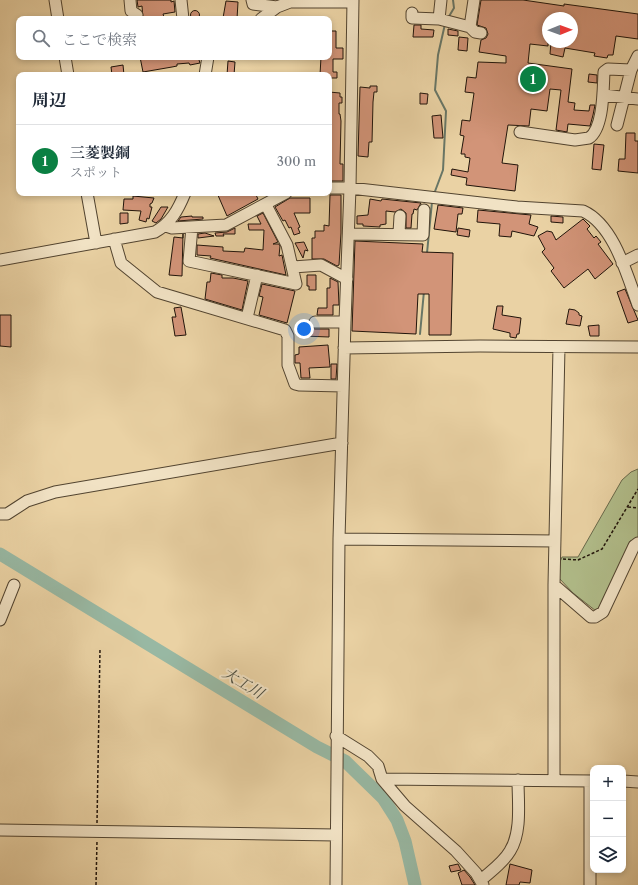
<!DOCTYPE html>
<html lang="ja">
<head>
<meta charset="utf-8">
<style>
  :root { --surface:#fff; --page:#f2f2f3; --text:#1f2937; --muted:#747a83; --line:#e0e1e3; --accent:#0b8043 }
  body { margin:0; font-family:"Libre Caslon Text","Noto Serif JP",serif; background:var(--page); color:var(--text) }
  .controls { position:absolute; right:12px; bottom:12px; display:grid; overflow:hidden; border-radius:8px; box-shadow:0 2px 6px #0003 }
  .controls button { width:36px; height:36px; display:grid; place-items:center; padding:0; border:0; border-bottom:1px solid var(--line); background:var(--surface); color:var(--text); font:20px sans-serif }
  .compass { position:absolute; left:542px; top:12px; width:36px; height:36px; border-radius:50%; background:var(--surface); box-shadow:0 2px 6px #0003; rotate:89deg }
  .you { position:absolute; left:304px; top:329px; width:14px; height:14px; margin:-10px; border:3px solid #fff; border-radius:50%; background:#1a73e8; box-shadow:0 0 0 6px #1a73e833 }
  .badge { display:grid; place-items:center; width:26px; height:26px; border-radius:50%; background:var(--accent); color:#fff; font-size:13px; font-weight:700 }
  .pin { position:absolute; translate:-50% -50%; border:2px solid #fff; box-shadow:0 1px 4px #0006 }
  .list { margin:0; padding:0; list-style:none }
  h2 { display:flex; justify-content:space-between; align-items:center; height:52px; margin:0; padding:0 16px; font-size:17px }
  h2 small { font-size:13px; font-weight:400; color:var(--muted) }
  .list li { display:grid; grid-template-columns:26px 1fr auto; gap:12px; align-items:center; box-sizing:border-box; height:72px; padding:0 16px; border-top:1px solid var(--line) }
  .list b { display:block; font-size:15px; white-space:nowrap }
  .list p { margin:0; font-size:13px; white-space:nowrap; color:var(--muted) }
  .list em { font-size:13px; font-style:normal; color:var(--muted) }
  .icon { flex:none; width:22px; height:22px; fill:none; stroke:currentColor; stroke-width:2; stroke-linecap:round; stroke-linejoin:round }
  .map { position:relative; flex:none; width:638px; height:885px; overflow:hidden }
  .search { position:absolute; background:var(--surface); box-shadow:0 2px 6px #0003; left:16px; top:16px; width:316px; height:44px; display:flex; align-items:center; gap:10px; box-sizing:border-box; padding:0 14px; border-radius:8px; color:var(--muted); font-size:15px }
  .panel { position:absolute; background:var(--surface); box-shadow:0 2px 6px #0003; left:16px; top:72px; width:316px; height:124px; border-radius:8px }
  .map>svg:first-child { display:block }
  .green { fill:#b1bd8a; stroke:#68684a }
  .lines { fill:none; stroke-linecap:round; stroke-linejoin:round }
  .stream { stroke:#687666; stroke-width:2 }
  .river { stroke:#98b8a3; stroke-width:13 }
  .building { fill:#d29478; stroke:#20140a }
  .minor-casing { stroke:#524430; stroke-width:13 }
  .path { stroke:#20140a; stroke-width:1.5; stroke-dasharray:3 2; stroke-linecap:butt }
  .minor { stroke:#f1e2c4; stroke-width:11 }
  .labels { text-anchor:middle; stroke-width:4; stroke-linejoin:round; paint-order:stroke }
  .water-label { font-size:15px; font-style:italic; fill:#4a4d40; stroke:#f1e2c4 }
</style>
</head>
<body>
<div class="map">
<svg width="638" height="885" viewBox="0 0 638 885">
  <rect width="100%" height="100%" fill="#ead2a4"/>
  <filter id="stains"><feTurbulence type="fractalNoise" baseFrequency=".005" numOctaves="4"/><feColorMatrix values="0 0 0 0 .2 0 0 0 0 .09 0 0 0 0 .02 0 0 0 .5 -.17"/></filter>
  <radialGradient id="worn" r=".72"><stop offset=".6" stop-color="#630" stop-opacity="0"/><stop offset="1" stop-color="#630" stop-opacity=".3"/></radialGradient>
  <!-- green -->
  <path class="green" d="M638,469V540L630,541L628,551L600,610L596,611L573,593L559,578L560,562L562,557H578L622,480L631,472Z"/>
  <g class="lines">
    <!-- stream -->
    <path class="stream" d="M448,18L454,8L453,0
      M434,194L443,170L446,111L435,90L438,55L445,24
      M427,253L432,202
      M420,334L424,291"/>
    <!-- river -->
    <path class="river" d="M0,554L317,747L345,761L383,798L397,820L405,841L415,885"/>
  </g>
  <!-- building -->
  <path class="building" d="M137,0H171V2L174,1L175,12L163,14L164,17L143,19L142,6L138,7Z
    M481,0H523L564,6V4L638,14V39L616,36L613,55H608L607,58L594,56L595,53L565,48L563,57L550,54L551,42H572V18H548V46L530,44L528,63L572,69L568,102L575,103L574,110L589,111L590,105H595L593,115L590,126L568,124L567,132L556,130L561,90L550,89L547,111L531,109L529,126L508,125L502,163L518,165L515,191L466,185L467,178L451,175L452,169L468,172L470,158L465,157V154H461L464,136L460,135L462,120L470,121L474,93L465,92L467,77L476,78L478,62L506,63V56L479,52L481,40L486,38L488,34L486,28L477,25Z
    M226,1L238,2L237,19L223,18Z
    M190.5 15a4.5 4.5 0 1 1 9 0a4.5 4.5 0 1 1-9 0Z
    M414,25H421V29L434,30L433,37H413Z
    M448,29L458,31V36L448,35Z
    M329,31H336V48H343V59H333V72H337V78H329V75H320L321,57H329Z
    M459,37L468,38L467,51L458,50Z
    M140,57H198L200,63L190,65L189,63L177,64V66L172,67L143,72Z
    M228,61L235,62L234,75H227Z
    M123,65L124,75H112L111,67Z
    M589,74L597,75V83L588,82Z
    M370,86H377V92H374L373,102L372,142H369L368,157L358,156L360,87L370,88Z
    M329,92L340,93V97H342V103H339V114H340L341,121L340,164H343V181H329Z
    M420,93L428,94L427,104H420Z
    M441,115L443,138H434L432,116Z
    M626,133H635V141H638V173L618,171L619,159H625Z
    M594,144L604,145L601,170L592,169Z
    M217,193H255L258,199L227,216Z
    M330,195H341V233L339,265L337,266L324,259H312V238H315V231H324V225L329,226Z
    M133,196L154,198L152,203L150,204V207H152L149,219L147,218L146,222L139,220L141,211L123,210L124,199H133Z
    M290,198H310V213H294L300,227L298,228L300,233L294,235L291,227L289,228L285,220L283,221L275,207Z
    M370,199L381,201L382,199L421,203L417,210L414,209L413,214H412L411,228H406V213L401,209L395,212L386,211V224L380,225V227L363,226V224H357V216L368,215Z
    M438,205L463,208L462,214H458L456,232L434,229Z
    M161,207H168L161,219L156,223L152,221Z
    M478,210L531,215L529,224L538,227L534,236L512,231L511,237L499,236L500,224L477,222Z
    M120,213H128V223L120,224Z
    M263,213L278,242L273,244H279L280,246L279,256L282,255L286,275L210,258L211,256L197,255V245L223,247V251L244,252L245,248L263,250L264,230H249L248,224H261L257,216Z
    M192,216V217H203V219L178,221L181,217Z
    M551,216L563,217V223L551,222Z
    M583,219L590,226L587,229L594,238L596,236L601,242L598,244L613,264L595,279L588,269L564,288L551,271L554,268L542,252L545,249L538,236L547,231L552,232L556,240Z
    M235,228V234H223L224,236H216L215,233L227,232Z
    M458,228L470,230L469,237L457,235Z
    M205,233L214,236L198,238V234Z
    M183,234L182,276L169,275L174,237L183,238Z
    M355,241L423,244L422,252L453,253L451,335H429V294H418L416,334L352,331Z
    M304,242L308,251L305,250L303,258L295,243Z
    M211,273L222,275V278H233L248,281L242,310L205,299L207,282H210Z
    M307,275H316V290H309V286H307Z
    M330,278L338,282L339,305H333V315H317L318,308H327V288H330Z
    M262,284L295,291L287,323L259,315L263,297L259,296Z
    M625,289L638,320L628,323L617,292Z
    M497,306H503L502,315L521,318L519,334H517L516,338L510,337V333L493,329Z
    M181,307L186,335L175,336L172,317H176L174,308Z
    M569,309L575,310L579,313V315L582,316L580,326L566,324Z
    M0,315H11V347L0,346Z
    M303,323H308L311,328L315,329H329V337L303,336Z
    M599,325V336H590L588,326Z
    M328,345L330,367L309,368L310,378H301L300,363H295V355L299,354V347Z
    M331,364H337L336,379H331Z
    M458,864L461,870L451,872L449,866Z
    M510,864L532,870L530,883L520,882L519,885H506Z
    M464,870L470,877L475,885H462L458,873Z"/>
  <g class="lines">
    <defs>
      <path id="minor" d="M55,0L58,19
        M130,0L131,11L137,15
        M181,0L183,19
        M252,0L253,4L277,7
        M474,0L470,27L475,32L481,33
        M412,13V18L439,19L470,27
        M261,19L277,7L290,2H353
        M439,19L441,0
        M65,57L68,75
        M205,75L208,57
        M604,95L638,99
        M617,125L631,70L638,56
        M520,132L575,140L589,138C604,128 603,88 604,72L608,69L631,70
        M329,188H350L517,207L583,211C614,225 627,275 638,305
        M87,193L96,243
        M166,226L172,228L226,225L286,193
        M192,227L189,261L296,284L287,245L266,205
        M399,233L400,216
        M349,234L423,235L424,210
        M114,239L121,263L157,292L285,330L288,336V365L295,384L299,385L343,386
        M0,260L155,232C171,223 178,210 185,193
        M622,263L638,255
        M293,267L321,265L347,279
        M247,318L257,275
        M315,322H345
        M344,348L480,346L638,347
        M0,514H7L27,501L55,492L342,443
        M339,539L555,541
        M554,585L591,617H595L603,612L634,546L638,543
        M0,620L14,585
        M336,736L368,756L378,766L382,779L405,806L456,851L476,873L483,885
        M382,779L593,781
        M554,780V585L559,347
        M590,781V885
        M623,781L638,782
        M0,830L336,835
        M481,880C491,871 503,863 510,851C522,832 518,802 518,780
        M336,885L339,539L345,322L350,188L353,0"/>
    </defs>
    <!-- minor casing -->
    <use href="#minor" class="minor-casing"/>
    <!-- path -->
    <path class="path" d="M628,507L638,508
      M563,559L578,560L602,549L638,489
      M97,823L100,649
      M96,885L97,841"/>
    <!-- minor -->
    <use href="#minor" class="minor"/>
  </g>
  <g class="labels">
    <!-- water labels -->
    <g class="water-label">
      <text transform="translate(243 683) rotate(31)" y="5">大工川</text>
    </g>
  </g>
  <rect width="100%" height="100%" filter="url(#stains)"/>
  <rect width="100%" height="100%" fill="url(#worn)"/>
</svg>
<div class="controls">
<button>+</button>
<button>−</button>
<button><svg class="icon" aria-label="layers" viewBox="0 0 24 24"><path d="M12 4l9 5-9 5-9-5zM3 14l9 5 9-5"/></svg></button>
</div>
<svg class="compass" viewBox="-18 -18 36 36"><path d="M0-13l5 13h-10z" fill="#e53935"/><path d="M0 13l5-13h-10z" fill="#747a83"/></svg>
<div class="you"></div>
<div class="pin badge" style="left:533px;top:79px">1</div>
<div class="search"><svg class="icon" aria-label="search" viewBox="0 0 24 24"><circle cx="10" cy="10" r="6"/><path d="M15 15l6 6"/></svg>ここで検索</div>
<section class="panel">
<h2>周辺<small></small></h2>
<ul class="list">
<li><span class="badge">1</span><div><b>三菱製鋼</b><p>スポット</p></div><em>300 m</em></li>
</ul>
</section>
</div>
</body>
</html>
